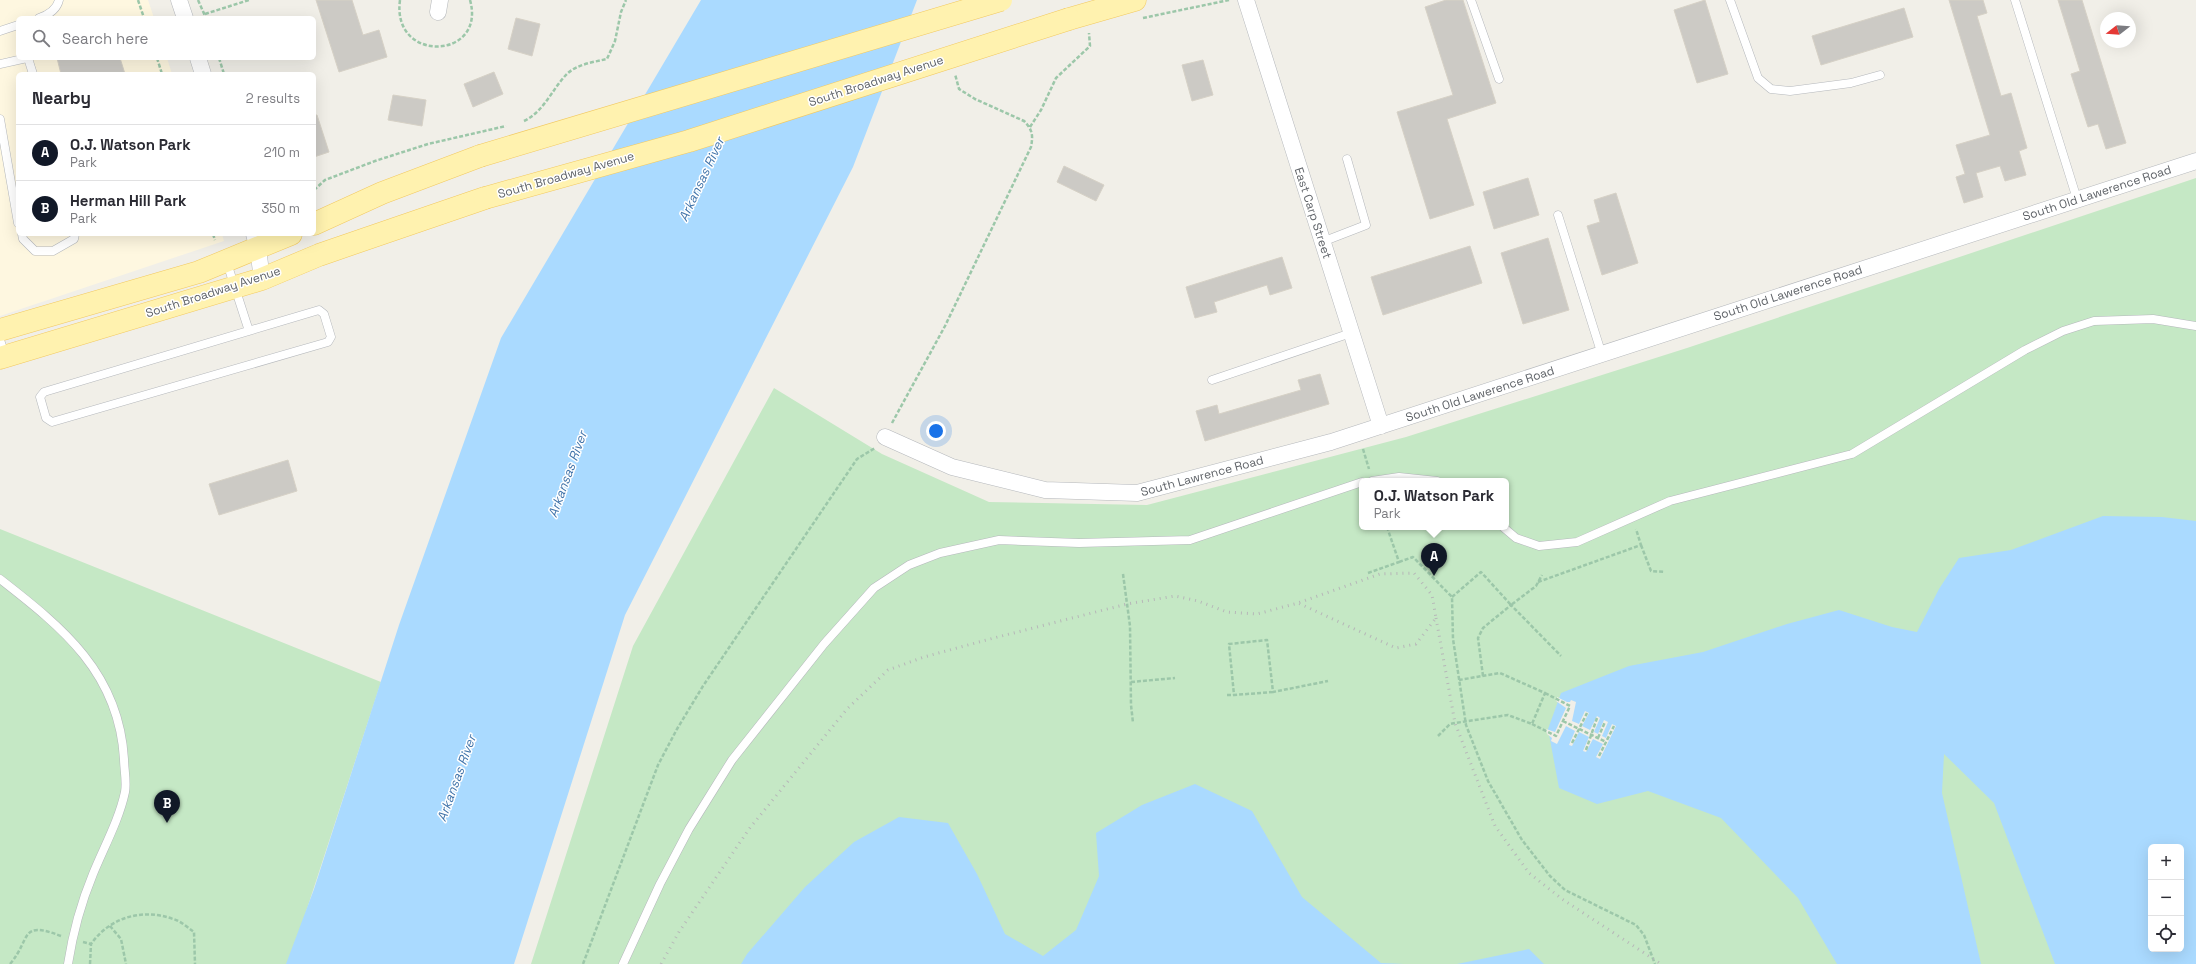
<!DOCTYPE html>
<html lang="en">
<head>
<meta charset="utf-8">
<style>
  :root { --surface:#fff; --page:#f2f2f3; --text:#2b2b33; --muted:#7c7c81; --line:#e1e1e2; --accent:#111827 }
  body { margin:0; font-family:"Space Grotesk",sans-serif; background:var(--page); color:var(--text) }
  .controls { position:absolute; right:12px; bottom:12px; display:grid; overflow:hidden; border-radius:6px; box-shadow:0 4px 16px #0002 }
  .controls button { width:36px; height:36px; display:grid; place-items:center; padding:0; border:0; border-bottom:1px solid var(--line); background:var(--surface); color:var(--text); font:20px sans-serif }
  .compass { position:absolute; left:2100px; top:12px; width:36px; height:36px; border-radius:50%; background:var(--surface); box-shadow:0 4px 16px #0002; rotate:253deg }
  .you { position:absolute; left:936px; top:431px; width:14px; height:14px; margin:-10px; border:3px solid #fff; border-radius:50%; background:#1a73e8; box-shadow:0 0 0 6px #1a73e833 }
  .badge { display:grid; place-items:center; width:26px; height:26px; border-radius:50%; background:var(--accent); color:#fff; font-size:13px; font-weight:700 }
  .pin { position:absolute; translate:-50% -33px; filter:drop-shadow(0 1px 2px #0008) }
  .pin::after { content:''; position:absolute; top:21px; width:14px; height:12px; background:inherit; clip-path:polygon(0 0,100% 0,50% 100%) }
  .popup { position:absolute; left:1359px; top:478px; width:150px; height:52px; box-sizing:border-box; display:grid; place-content:center; border-radius:6px; background:var(--surface); filter:drop-shadow(0 1px 3px #0005); font-size:13px; white-space:nowrap; color:var(--muted) }
  .popup b { font-size:15px; color:var(--text) }
  .popup::after { content:''; position:absolute; left:50%; top:100%; margin-left:-8px; border:8px solid transparent; border-top-color:var(--surface) }
  .list { margin:0; padding:0; list-style:none }
  h2 { display:flex; justify-content:space-between; align-items:center; height:52px; margin:0; padding:0 16px; font-size:17px }
  h2 small { font-size:13px; font-weight:400; color:var(--muted) }
  .list li { display:grid; grid-template-columns:26px 1fr auto; gap:12px; align-items:center; box-sizing:border-box; height:56px; padding:0 16px; border-top:1px solid var(--line) }
  .list b { display:block; font-size:15px; white-space:nowrap }
  .list p { margin:0; font-size:13px; white-space:nowrap; color:var(--muted) }
  .list em { font-size:13px; font-style:normal; color:var(--muted) }
  .icon { flex:none; width:22px; height:22px; fill:none; stroke:currentColor; stroke-width:2; stroke-linecap:round; stroke-linejoin:round }
  .map { position:relative; flex:none; width:2196px; height:964px; overflow:hidden }
  .search { position:absolute; background:var(--surface); box-shadow:0 4px 16px #0002; left:16px; top:16px; width:300px; height:44px; display:flex; align-items:center; gap:10px; box-sizing:border-box; padding:0 14px; border-radius:6px; color:var(--muted); font-size:15px }
  .panel { position:absolute; background:var(--surface); box-shadow:0 4px 16px #0002; left:16px; top:72px; width:300px; height:164px; border-radius:6px }
  .map>svg:first-child { display:block }
  .commercial { fill:#fef7e0 }
  .green { fill:#c5e8c5; fill-rule:evenodd }
  .water { fill:#aadaff; fill-rule:evenodd }
  .pier { fill:#f1efe8 }
  .building { fill:#cccac5; stroke:#d6d1c6 }
  .lines { fill:none; stroke-linecap:round; stroke-linejoin:round }
  .service-casing { stroke:#b5b8bc; stroke-width:9 }
  .minor-casing { stroke:#b5b8bc; stroke-width:17 }
  .primary-casing { stroke:#f2c960; stroke-width:23 }
  .path { stroke:#9cc7a9; stroke-width:2.5; stroke-dasharray:4 2; stroke-linecap:butt }
  .service { stroke:#fff; stroke-width:8 }
  .minor { stroke:#fff; stroke-width:16 }
  .primary { stroke:#fff2af; stroke-width:22 }
  .rail { stroke:#b6b7b8; stroke-width:3; stroke-dasharray:1 5; stroke-linecap:butt }
  .primary-bridge-casing { stroke:#f2c960; stroke-width:23; stroke-linecap:butt }
  .primary-bridge { stroke:#fff2af; stroke-width:22 }
  .labels { text-anchor:middle; stroke-width:3; stroke-linejoin:round; paint-order:stroke }
  .street-label { font-size:12px; fill:#5f6368; stroke:#fff }
  .water-label { font-size:13px; font-style:italic; fill:#4174aa; stroke:#fff }
</style>
</head>
<body>
<div class="map">
<svg width="2196" height="964" viewBox="0 0 2196 964">
  <rect width="100%" height="100%" fill="#f1efe8"/>
  <!-- commercial -->
  <path class="commercial" d="M0,0H148L154,18H18V58H167L172,74H18V234H222L224,241L0,316Z"/>
  <!-- green -->
  <path class="green" d="M2196,178V964H531L633,646L774,388L882,454L989,502L1147,505L1406,437L1687,348ZM1362,481H1506V527H1362ZM2151,847H2181V949H2151Z
    M0,529L381,682L289,964H0Z"/>
  <!-- water -->
  <path class="water" d="M701,0H917L853,167L625,615L514,964H286L314,889L399,625L501,338Z
    M2103,516L2162,517L2196,521V964H2055L1994,803L1944,754L1942,793L1981,964H1837L1798,898L1721,818L1648,791L1597,804L1559,788L1548,729L1561,693L1629,666L1703,652L1787,624L1839,610L1892,627L1917,632L1939,589L1959,558L2011,550ZM2151,847H2181V949H2151Z
    M1195,784L1252,811L1302,897L1381,963L1404,964H741L747,954L805,887L854,842L899,817L948,823L977,874L1005,934L1043,956L1076,930L1099,876L1096,833L1142,805Z
    M1529,949L1544,964H1457Z"/>
  <!-- pier -->
  <path class="pier" d="M1557,697L1567,702H1570L1571,700L1576,702L1572,721L1579,724L1585,711L1589,713L1582,726L1590,730L1597,716L1600,718L1594,732L1598,734L1604,720L1608,722L1602,736L1606,738L1612,724L1616,726L1600,759L1596,757L1603,744L1593,739L1586,752L1583,751L1589,737L1579,732L1572,746L1569,745L1575,731L1566,726L1557,744L1551,741L1552,738L1547,734L1546,729L1555,732L1566,708L1556,701Z"/>
  <!-- building -->
  <path class="building" d="M316,0H352L363,35L379,30L387,57L339,72Z
    M1446,0H1463L1496,103L1447,119L1474,205L1430,219L1397,112L1453,95L1425,7Z
    M1705,0L1728,74L1697,83L1674,10Z
    M1949,0H1983L1987,13L1977,16L2001,96L2011,93L2027,148L2019,151L2026,175L2005,181L2000,166L1976,173L1983,197L1964,203L1956,177L1965,174L1956,145L1990,135Z
    M2058,0H2082L2126,143L2106,149L2098,124L2088,127L2071,74L2080,71Z
    M1904,8L1913,37L1821,65L1812,36Z
    M516,18L540,24L532,56L508,49Z
    M57,58H120L125,74H61Z
    M1203,60L1213,95L1192,101L1182,65Z
    M494,72L503,94L473,107L464,84Z
    M393,95L426,100L422,126L388,120Z
    M314,115H317L329,152L314,157Z
    M1064,166L1104,185L1096,201L1057,182Z
    M1528,178L1539,215L1494,229L1483,192Z
    M1616,193L1638,263L1602,275L1587,226L1600,222L1594,200Z
    M1548,238L1569,310L1523,324L1501,253Z
    M1470,246L1482,283L1383,315L1371,277Z
    M1282,257L1292,288L1270,295L1267,285L1214,302L1217,312L1195,318L1186,287Z
    M1320,374L1329,404L1205,441L1196,411L1217,405L1219,414L1301,390L1298,380Z
    M288,460L297,491L219,515L209,484Z"/>
  <g class="lines">
    <defs>
      <path id="service" d="M1471,0L1499,79
        M1730,0L1758,78L1771,89L1790,91L1851,83L1880,75
        M2015,0L2077,199
        M39,18C48,15 57,9 59,0
        M0,31L18,25
        M28,58L33,74
        M0,64L27,58
        M0,119L18,223
        M1558,215L1602,355
        M22,234L23,239L35,251H53L74,239L75,234
        M1322,242L1366,225L1347,159
        M227,263L249,331
        M319,310L324,314L331,337L328,342L52,422L46,418L40,397L44,392Z
        M0,340L5,355
        M1212,380L1351,333
        M1372,481L1399,477L1437,481
        M1503,527L1516,538L1539,546L1577,542L1670,501L1852,454L2025,350L2063,331L2094,321L2153,319L2196,326
        M0,579C63,628 119,673 124,759C124,769 127,782 125,792C119,820 104,847 93,874C81,903 73,932 68,964
        M623,964L660,884L689,829L732,760L824,644L874,588L909,565L940,553L999,540L1079,543L1190,540L1362,482"/>
      <path id="minor" d="M179,0L185,18
        M1246,0L1381,426
        M438,12L440,0
        M198,58L203,74
        M254,234L258,249L262,279
        M885,437L952,467L1045,490L1137,493L1331,442L2196,161"/>
      <path id="primary" d="M1069,19L1135,0
        M314,224L382,193L480,156
        M0,330L199,272L291,234
        M0,358L262,279L319,255L485,198"/>
    </defs>
    <!-- service casing -->
    <use href="#service" class="service-casing"/>
    <!-- minor casing -->
    <use href="#minor" class="minor-casing"/>
    <!-- primary casing -->
    <use href="#primary" class="primary-casing"/>
    <!-- path -->
    <path class="path" d="M138,0L144,18
      M198,0L206,18
      M400,0C391,64 487,60 470,0
      M205,14L249,0
      M1143,18L1229,0
      M157,58L162,74
      M219,58L224,74
      M524,121C545,111 553,87 568,73C578,64 594,62 607,59L615,41L621,12L626,0
      M1030,127L1041,110L1056,78L1090,46L1089,33
      M314,190L325,180L375,161L428,144L506,126
      M213,234L215,240
      M892,423L945,326L1031,147C1033,136 1033,130 1024,121L975,99L959,89L955,74
      M1363,449L1369,469
      M1641,545L1651,571L1665,572
      M1399,562L1413,557L1452,597L1453,639L1466,725L1488,781L1522,840L1550,876L1565,890L1636,925L1644,935L1655,964
      M1368,573L1399,562L1387,527
      M1123,574L1130,626L1131,705L1133,723
      M1538,582L1641,545L1636,529
      M1452,597L1481,572L1511,605L1536,586L1542,575
      M1483,676L1478,638L1483,628L1511,605L1561,656
      M1131,682L1175,678
      M1273,692L1234,695L1229,644L1267,640L1273,692L1328,681
      M1227,695H1234
      M1563,721L1606,742
      M1532,724L1556,736L1570,706L1545,693
      M1438,736L1450,724L1455,723L1508,715L1532,724L1545,693L1500,673L1459,680
      M1598,738L1605,722
      M1572,743L1587,713
      M1586,750L1597,718
      M1599,756L1614,726
      M110,926L121,939L126,964
      M83,942L91,944C110,917 143,908 173,919C181,921 188,928 194,932L195,964
      M10,964C32,938 19,920 61,936
      M90,964L91,944
      M583,964L658,765L677,729L703,686L857,459L875,448"/>
    <!-- service -->
    <use href="#service" class="service"/>
    <!-- minor -->
    <use href="#minor" class="minor"/>
    <!-- primary -->
    <use href="#primary" class="primary"/>
    <!-- rail -->
    <path class="rail" d="M1436,618L1455,723L1495,826L1529,873L1562,899L1661,964
      M661,964L679,932L749,829L847,709L888,670L924,657L990,639L1127,604L1175,596L1198,601L1227,612L1257,614L1298,603L1380,574L1414,573L1432,595L1436,618L1416,644L1396,648L1298,603"/>
    <defs>
      <path id="primary-bridge" d="M480,156L1001,0
        M485,198L689,141L1069,19"/>
    </defs>
    <!-- primary-bridge casing -->
    <use href="#primary-bridge" class="primary-bridge-casing"/>
    <!-- primary-bridge -->
    <use href="#primary-bridge" class="primary-bridge"/>
  </g>
  <g class="labels">
    <!-- street labels -->
    <g class="street-label">
      <text transform="translate(876 81) rotate(-18)" y="4">South Broadway Avenue</text>
      <text transform="translate(566 175) rotate(-16)" y="4">South Broadway Avenue</text>
      <text transform="translate(2097 193) rotate(-18)" y="4">South Old Lawerence Road</text>
      <text transform="translate(1313 213) rotate(72)" y="4">East Carp Street</text>
      <text transform="translate(213 292) rotate(-18)" y="4">South Broadway Avenue</text>
      <text transform="translate(1788 293) rotate(-18)" y="4">South Old Lawerence Road</text>
      <text transform="translate(1480 394) rotate(-18)" y="4">South Old Lawerence Road</text>
      <text transform="translate(1202 476) rotate(-15)" y="4">South Lawrence Road</text>
    </g>
    <!-- water labels -->
    <g class="water-label">
      <text transform="translate(701 179) rotate(-65)" y="5">Arkansas River</text>
      <text transform="translate(567 474) rotate(-70)" y="5">Arkansas River</text>
      <text transform="translate(456 778) rotate(-70)" y="5">Arkansas River</text>
    </g>
  </g>
</svg>
<div class="controls">
<button>+</button>
<button>−</button>
<button><svg class="icon" aria-label="locate" viewBox="0 0 24 24"><circle cx="12" cy="12" r="6"/><path d="M12 2v4M12 18v4M2 12h4M18 12h4"/></svg></button>
</div>
<svg class="compass" viewBox="-18 -18 36 36"><path d="M0-13l5 13h-10z" fill="#e53935"/><path d="M0 13l5-13h-10z" fill="#7c7c81"/></svg>
<div class="you"></div>
<div class="pin badge" style="left:1434px;top:576px">A</div>
<div class="popup"><b>O.J. Watson Park</b>Park</div>
<div class="pin badge" style="left:167px;top:823px">B</div>
<div class="search"><svg class="icon" aria-label="search" viewBox="0 0 24 24"><circle cx="10" cy="10" r="6"/><path d="M15 15l6 6"/></svg>Search here</div>
<section class="panel">
<h2>Nearby<small>2 results</small></h2>
<ul class="list">
<li><span class="badge">A</span><div><b>O.J. Watson Park</b><p>Park</p></div><em>210 m</em></li>
<li><span class="badge">B</span><div><b>Herman Hill Park</b><p>Park</p></div><em>350 m</em></li>
</ul>
</section>
</div>
</body>
</html>
